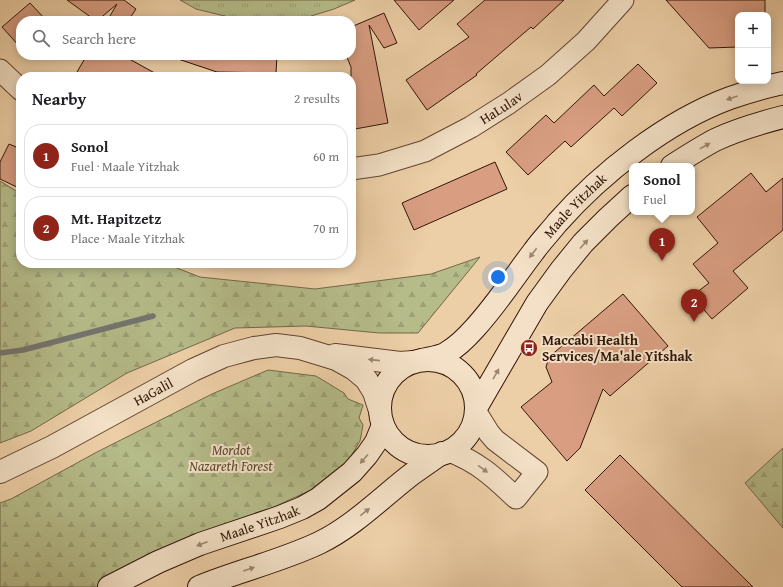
<!DOCTYPE html>
<html lang="en">
<head>
<meta charset="utf-8">
<style>
  :root { --surface:#fff; --page:#f2f2f2; --text:#202124; --muted:#757577; --line:#e0e0e0; --accent:#8f2418 }
  body { margin:0; font-family:"Gentium Book Plus",serif; background:var(--page); color:var(--text) }
  .controls { position:absolute; right:12px; top:12px; display:grid; overflow:hidden; border-radius:8px; box-shadow:0 2px 10px #0003 }
  .controls button { width:36px; height:36px; display:grid; place-items:center; padding:0; border:0; border-bottom:1px solid var(--line); background:var(--surface); color:var(--text); font:20px sans-serif }
  .you { position:absolute; left:498px; top:277px; width:14px; height:14px; margin:-10px; border:3px solid #fff; border-radius:50%; background:#1a73e8; box-shadow:0 0 0 6px #1a73e833 }
  .badge { display:grid; place-items:center; width:26px; height:26px; border-radius:50%; background:var(--accent); color:#fff; font-size:13px; font-weight:700 }
  .pin { position:absolute; translate:-50% -33px; filter:drop-shadow(0 1px 2px #0008) }
  .pin::after { content:''; position:absolute; top:21px; width:14px; height:12px; background:inherit; clip-path:polygon(0 0,100% 0,50% 100%) }
  .popup { position:absolute; left:629px; top:163px; width:66px; height:52px; box-sizing:border-box; display:grid; place-content:center; border-radius:8px; background:var(--surface); filter:drop-shadow(0 1px 3px #0005); font-size:13px; white-space:nowrap; color:var(--muted) }
  .popup b { font-size:15px; color:var(--text) }
  .popup::after { content:''; position:absolute; left:50%; top:100%; margin-left:-8px; border:8px solid transparent; border-top-color:var(--surface) }
  .list { margin:0; padding:0; list-style:none }
  h2 { display:flex; justify-content:space-between; align-items:center; height:52px; margin:0; padding:0 16px; font-size:17px }
  h2 small { font-size:13px; font-weight:400; color:var(--muted) }
  .list li { display:grid; grid-template-columns:26px 1fr auto; gap:12px; align-items:center; box-sizing:border-box; height:64px; margin:0 8px 8px; padding:0 8px; border:1px solid var(--line); border-radius:16px }
  .list b { display:block; font-size:15px; white-space:nowrap }
  .list p { margin:0; font-size:13px; white-space:nowrap; color:var(--muted) }
  .list em { font-size:13px; font-style:normal; color:var(--muted) }
  .icon { flex:none; width:22px; height:22px; fill:none; stroke:currentColor; stroke-width:2; stroke-linecap:round; stroke-linejoin:round }
  .map { position:relative; flex:none; width:783px; height:587px; overflow:hidden }
  .search { position:absolute; background:var(--surface); box-shadow:0 2px 10px #0003; left:16px; top:16px; width:340px; height:44px; display:flex; align-items:center; gap:10px; box-sizing:border-box; padding:0 14px; border-radius:16px; color:var(--muted); font-size:15px }
  .panel { position:absolute; background:var(--surface); box-shadow:0 2px 10px #0003; left:16px; top:72px; width:340px; height:196px; border-radius:16px }
  .map>svg:first-child { display:block }
  .forest { fill:url(#forest-firs); stroke:#746848 }
  .park { fill:url(#park-tufts); stroke:#746848 }
  .lines { fill:none; stroke-linecap:round; stroke-linejoin:round }
  .stream { stroke:#73746f; stroke-width:5.5 }
  .building { fill:#d99e82; stroke:#321508 }
  .minor-casing { stroke:#614430; stroke-width:23 }
  .tertiary-casing { stroke:#614430; stroke-width:24 }
  .secondary-casing { stroke:#321508; stroke-width:24 }
  .minor { stroke:#f3e0c6; stroke-width:21 }
  .tertiary { stroke:#f3e0c6; stroke-width:22 }
  .secondary { stroke:#f3e0c6; stroke-width:22 }
  .oneway { fill:#9c8570 }
  .labels { text-anchor:middle; stroke-width:4; stroke-linejoin:round; paint-order:stroke }
  .street-label { font-size:14px; fill:#321508; stroke:#f3e0c6 }
  .poi-label { font-size:14px; font-weight:bold; fill:#321508; stroke:#f3e0c6; text-anchor:start }
  .park-label { font-size:14px; font-style:italic; fill:#59472f; stroke:#f3e0c6 }
</style>
</head>
<body>
<div class="map">
<svg width="783" height="587" viewBox="0 0 783 587">
  <defs>
    <pattern id="forest-firs" width="22" height="20" patternUnits="userSpaceOnUse"><rect width="22" height="20" fill="#b5bb89"/><path d="M5 1l3.5 6h-7zM16 11l3.5 6h-7z" fill="#9ca075"/></pattern>
    <pattern id="park-tufts" width="24" height="20" patternUnits="userSpaceOnUse"><rect width="24" height="20" fill="#b5bb89"/><path d="M3 7l-1-3M5 7V3M7 7l1-3M15 17l-1-3M17 17v-4M19 17l1-3" fill="none" stroke="#9ca075"/></pattern>
  </defs>
  <rect width="100%" height="100%" fill="#edcfa7"/>
  <filter id="stains"><feTurbulence type="fractalNoise" baseFrequency=".005" numOctaves="4"/><feColorMatrix values="0 0 0 0 .2 0 0 0 0 .09 0 0 0 0 .02 0 0 0 .5 -.17"/></filter>
  <radialGradient id="worn" r=".72"><stop offset=".6" stop-color="#630" stop-opacity="0"/><stop offset="1" stop-color="#630" stop-opacity=".3"/></radialGradient>
  <!-- forest -->
  <path class="forest" d="M0,181L21,194V263H164L200,277L315,289L431,274L480,257L418,333H379L306,326L235,328L127,373L31,431L0,443Z
    M268,370L316,376L344,393L348,399L363,405L359,418L363,425L360,441L344,468L312,490L291,499L105,587H0V503L11,499L97,452L212,394Z
    M783,448V528L745,483Z"/>
  <!-- park -->
  <path class="park" d="M180,0H355L334,9L295,21H245L196,9Z"/>
  <g class="lines">
    <!-- stream -->
    <path class="stream" d="M0,353L23,350L153,316"/>
  </g>
  <!-- building -->
  <path class="building" d="M67,0H124L136,9L128,21H107L117,4L97,21H96Z
    M394,0H454L419,30Z
    M485,0H564L533,29L531,27L476,74L477,75L427,110L406,80L469,37L457,24Z
    M666,0H765V15H738V47L709,48Z
    M30,3L47,21H21V48L2,27Z
    M384,13L397,43L384,48L369,25L388,123L355,129L351,107V67L346,55H351V27Z
    M87,55H122L162,77H74Z
    M175,55H277L276,73L217,72L175,58Z
    M638,64L657,83L622,116L614,108L571,147L565,141L528,175L506,152L546,115L554,123L594,85L604,96Z
    M9,144L21,149V189L0,179V162Z
    M495,162L507,189L414,230L402,203Z
    M751,173L766,192L783,178V230L733,271L748,288L712,319L692,296L709,283L693,264L718,243L697,217Z
    M623,294L668,346L610,396L603,389L580,448L567,461L521,407L552,382L546,367L549,357Z
    M620,455L753,587H682L585,490Z"/>
  <g class="lines">
    <defs>
      <g id="minor">
        <path d="M0,70L21,90"/>
        <path id="s1" d="M351,169L379,165L425,151L471,127L509,103L548,75L586,41L623,0"/>
        <path d="M449,451C478,462 494,477 516,498L537,472L495,440L489,433L476,412"/>
      </g>
      <g id="tertiary">
        <path d="M335,355L400,363L413,362"/>
        <path id="s2" d="M0,472L52,447L193,370L224,356L254,348L276,345L300,348L336,359L354,369L366,379L374,392L380,411"/>
      </g>
      <g id="secondary">
        <path d="M672,166C686,157 700,148 715,140C736,130 760,123 783,117"/>
        <path id="s3" d="M422,360C430,358 442,357 448,352C458,346 467,337 475,328C497,304 514,277 534,251C541,241 550,232 557,223C601,173 667,121 730,98C747,92 765,87 783,83"/>
        <circle cx="428" cy="408" r="48"/>
        <path d="M476,408L537,303L561,270L583,243L608,218L632,196"/>
        <path id="s4" d="M109,587L158,562L200,544L280,517L302,508L318,499L352,472L367,455L376,442L383,425"/>
        <path d="M199,587C238,571 281,561 319,543C354,526 382,497 412,474C422,467 432,460 442,453"/>
      </g>
    </defs>
    <!-- minor casing -->
    <use href="#minor" class="minor-casing"/>
    <!-- tertiary casing -->
    <use href="#tertiary" class="tertiary-casing"/>
    <!-- secondary casing -->
    <use href="#secondary" class="secondary-casing"/>
    <!-- minor -->
    <use href="#minor" class="minor"/>
    <!-- tertiary -->
    <use href="#tertiary" class="tertiary"/>
    <!-- secondary -->
    <use href="#secondary" class="secondary"/>
  </g>
  <!-- one-way arrows -->
  <defs><path id="oneway-solid" d="M-6-.8H1V-3.2L6.5 0L1 3.2V.8H-6Z"/></defs>
  <g class="oneway">
    <use href="#oneway-solid" transform="translate(732 98) rotate(161)"/>
    <use href="#oneway-solid" transform="translate(705 146) rotate(-29)"/>
    <use href="#oneway-solid" transform="translate(584 244) rotate(-48)"/>
    <use href="#oneway-solid" transform="translate(533 253) rotate(127)"/>
    <use href="#oneway-solid" transform="translate(374 360) rotate(-174)"/>
    <use href="#oneway-solid" transform="translate(496 374) rotate(-60)"/>
    <use href="#oneway-solid" transform="translate(364 459) rotate(131)"/>
    <use href="#oneway-solid" transform="translate(483 469) rotate(36)"/>
    <use href="#oneway-solid" transform="translate(365 512) rotate(-38)"/>
    <use href="#oneway-solid" transform="translate(202 544) rotate(159)"/>
    <use href="#oneway-solid" transform="translate(249 569) rotate(-19)"/>
  </g>
  <!-- icons -->
  <defs>
    <symbol id="bus-disc" viewBox="-11 -11 22 22"><circle r="9.5" fill="#8f2418" stroke="#f3e0c6"/><path d="M-5-6H5V4H4V6H2V4H-2V6H-4V4H-5ZM-3.5-4V0h7V-4ZM-3.5 1.2v1.5H-2V1.2ZM2 1.2v1.5H3.5V1.2Z" fill="#fff"/></symbol>
  </defs>
  <g fill-rule="evenodd">
    <use href="#bus-disc" x="519" y="338" width="20" height="20"/>
  </g>
  <g class="labels">
    <!-- street labels -->
    <g class="street-label">
      <text dy="5" stroke="none"><textPath href="#s1" startOffset="164">HaLulav</textPath></text>
      <text dy="5" stroke="none"><textPath href="#s3" startOffset="222">Maale Yitzhak</textPath></text>
      <text dy="5" stroke="none"><textPath href="#s2" startOffset="173">HaGalil</textPath></text>
      <text dy="5" stroke="none"><textPath href="#s4" startOffset="164">Maale Yitzhak</textPath></text>
    </g>
    <!-- poi labels -->
    <g class="poi-label">
      <text x="542" y="345">Maccabi Health<tspan x="542" dy="16">Services/Ma'ale Yitshak</tspan></text>
    </g>
    <!-- park labels -->
    <g class="park-label">
      <text x="231" y="455">Mordot<tspan x="231" dy="16">Nazareth Forest</tspan></text>
    </g>
  </g>
  <rect width="100%" height="100%" filter="url(#stains)"/>
  <rect width="100%" height="100%" fill="url(#worn)"/>
</svg>
<div class="controls">
<button>+</button>
<button>−</button>
</div>
<div class="you"></div>
<div class="pin badge" style="left:662px;top:261px">1</div>
<div class="popup"><b>Sonol</b>Fuel</div>
<div class="pin badge" style="left:694px;top:322px">2</div>
<div class="search"><svg class="icon" aria-label="search" viewBox="0 0 24 24"><circle cx="10" cy="10" r="6"/><path d="M15 15l6 6"/></svg>Search here</div>
<section class="panel">
<h2>Nearby<small>2 results</small></h2>
<ul class="list">
<li><span class="badge">1</span><div><b>Sonol</b><p>Fuel · Maale Yitzhak</p></div><em>60 m</em></li>
<li><span class="badge">2</span><div><b>Mt. Hapitzetz</b><p>Place · Maale Yitzhak</p></div><em>70 m</em></li>
</ul>
</section>
</div>
</body>
</html>
